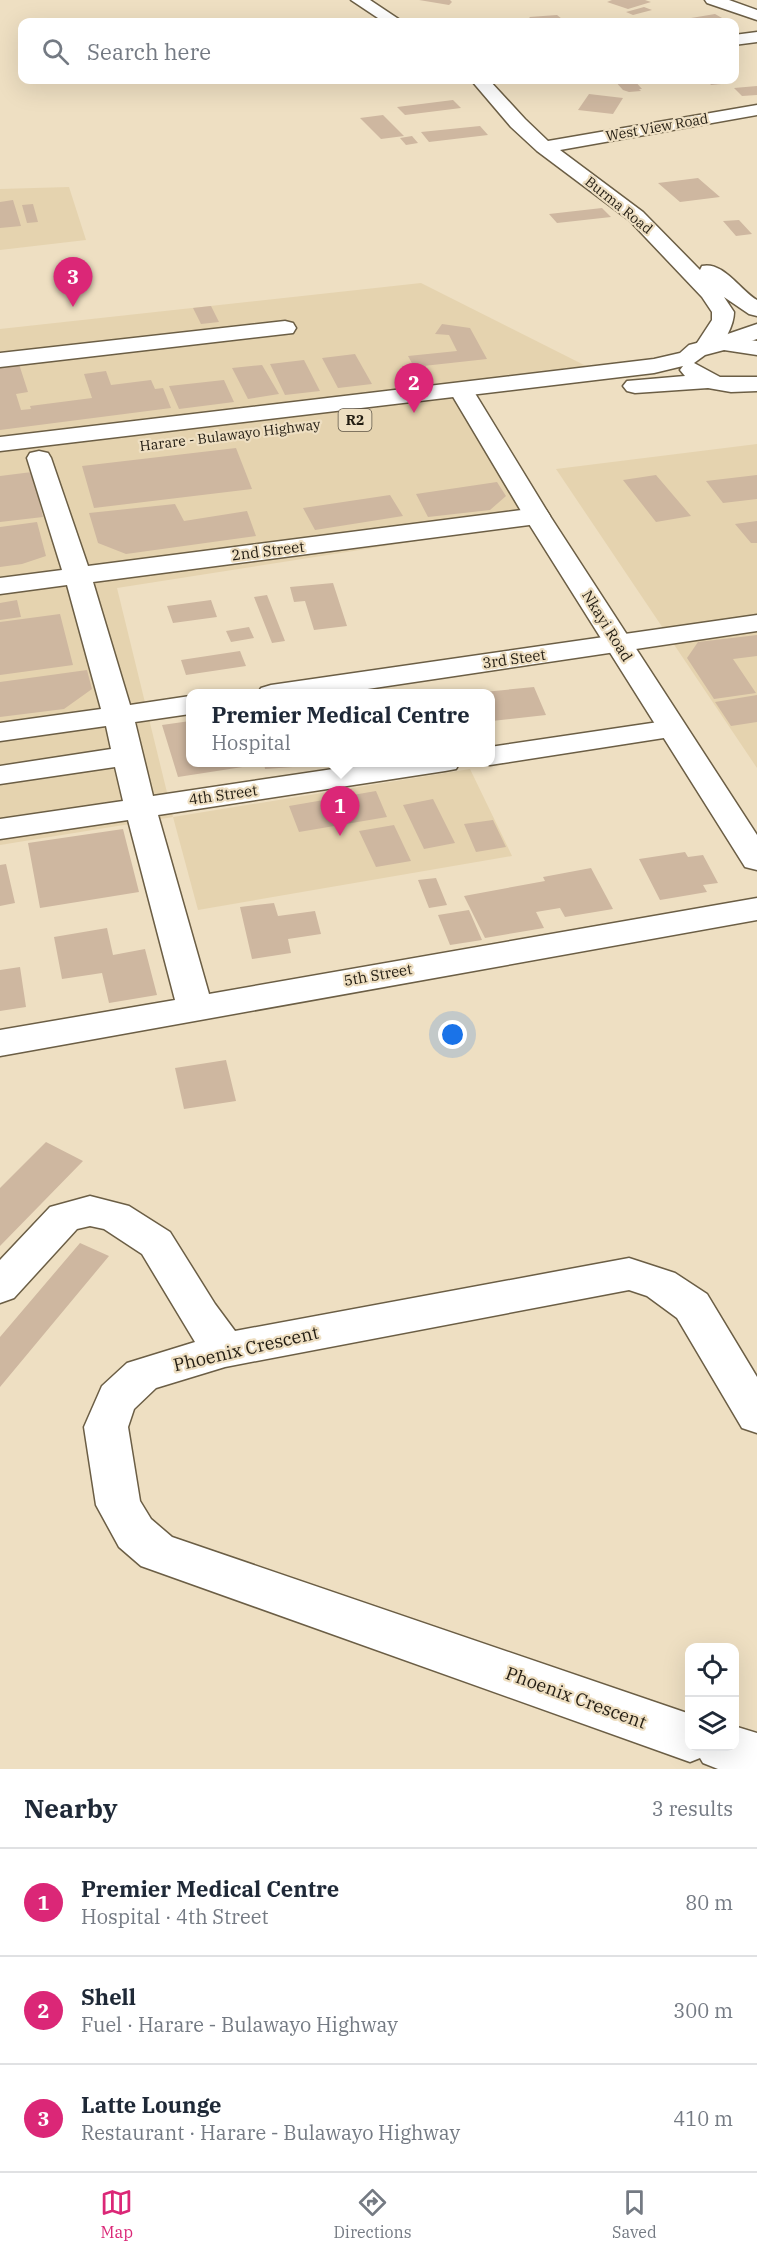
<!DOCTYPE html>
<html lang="en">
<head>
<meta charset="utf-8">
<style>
  :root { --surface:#fff; --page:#f6f6f7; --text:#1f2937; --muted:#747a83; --line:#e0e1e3; --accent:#db2777 }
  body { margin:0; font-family:"IBM Plex Serif",serif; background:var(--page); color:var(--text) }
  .controls { position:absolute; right:18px; bottom:18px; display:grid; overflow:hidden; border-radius:12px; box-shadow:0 6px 24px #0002 }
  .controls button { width:54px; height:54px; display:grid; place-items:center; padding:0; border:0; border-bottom:2px solid var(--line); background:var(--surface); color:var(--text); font:30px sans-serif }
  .you { position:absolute; left:453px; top:1035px; width:21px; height:21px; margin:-15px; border:4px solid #fff; border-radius:50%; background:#1a73e8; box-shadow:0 0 0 9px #1a73e833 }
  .badge { display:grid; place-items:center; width:39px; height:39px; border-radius:50%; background:var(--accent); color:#fff; font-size:20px; font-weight:700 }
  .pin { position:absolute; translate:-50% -50px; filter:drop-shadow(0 2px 3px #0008) }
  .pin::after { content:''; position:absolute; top:32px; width:21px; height:18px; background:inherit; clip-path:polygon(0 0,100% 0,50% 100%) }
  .popup { position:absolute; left:186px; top:689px; width:309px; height:78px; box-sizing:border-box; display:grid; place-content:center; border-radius:12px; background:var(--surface); filter:drop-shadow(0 2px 4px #0005); font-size:20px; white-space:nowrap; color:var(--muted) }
  .popup b { font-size:22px; color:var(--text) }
  .popup::after { content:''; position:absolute; left:50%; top:100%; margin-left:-12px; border:12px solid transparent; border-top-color:var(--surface) }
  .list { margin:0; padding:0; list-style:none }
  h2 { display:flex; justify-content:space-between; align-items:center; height:78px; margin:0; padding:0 24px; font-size:26px }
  h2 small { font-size:20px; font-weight:400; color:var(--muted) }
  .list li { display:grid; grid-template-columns:39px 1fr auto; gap:18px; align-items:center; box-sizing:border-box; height:108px; padding:0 24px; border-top:2px solid var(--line) }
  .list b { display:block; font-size:22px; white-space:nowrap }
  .list p { margin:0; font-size:20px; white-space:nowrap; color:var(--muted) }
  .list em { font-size:20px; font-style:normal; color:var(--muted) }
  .icon { flex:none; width:33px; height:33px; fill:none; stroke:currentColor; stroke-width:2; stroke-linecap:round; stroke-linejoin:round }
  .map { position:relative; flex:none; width:757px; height:1769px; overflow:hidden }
  .search { position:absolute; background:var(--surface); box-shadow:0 6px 24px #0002; left:18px; right:18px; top:18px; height:66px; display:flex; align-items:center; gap:15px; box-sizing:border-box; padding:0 21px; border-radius:12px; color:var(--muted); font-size:22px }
  .sheet { height:402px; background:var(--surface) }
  nav { display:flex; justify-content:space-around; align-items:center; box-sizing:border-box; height:84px; border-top:2px solid var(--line); background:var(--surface); font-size:16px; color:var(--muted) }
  nav a { display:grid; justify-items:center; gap:3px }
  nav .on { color:var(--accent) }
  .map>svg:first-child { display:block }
  .built { fill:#e5d3af }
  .building { fill:#ceb7a0 }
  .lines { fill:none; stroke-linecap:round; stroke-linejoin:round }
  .minor-casing { stroke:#6b5e45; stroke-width:3 }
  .major-casing { stroke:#6b5e45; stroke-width:3 }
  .highway-casing { stroke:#6b5e45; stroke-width:3 }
  .minor { fill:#fff; fill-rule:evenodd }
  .major { fill:#fff; fill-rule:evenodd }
  .highway { fill:#fff; fill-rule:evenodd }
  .labels { text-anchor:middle; stroke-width:4.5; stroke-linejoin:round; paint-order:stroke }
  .far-street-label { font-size:14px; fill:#221c12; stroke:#eedfc2 }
  .shield { fill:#eedfc2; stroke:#5f5647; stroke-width:1.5 }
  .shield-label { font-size:14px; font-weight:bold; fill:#221c12 }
  .street-label { font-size:15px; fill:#221c12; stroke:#eedfc2 }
  .near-street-label { font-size:18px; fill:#221c12; stroke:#eedfc2 }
</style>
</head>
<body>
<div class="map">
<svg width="757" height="1769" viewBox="0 0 757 1769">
  <rect width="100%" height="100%" fill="#eedfc2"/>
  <!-- built -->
  <path class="built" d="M69,187L86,240L0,250V189Z
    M421,283L592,369L446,385L539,522L117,588L173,817L470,769L512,856L198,910L173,817L0,845V329Z
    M757,444V768L556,469Z"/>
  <!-- building -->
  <path class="building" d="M419,0H450L452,2L449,5Z
    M612,0H645L651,2L628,9L607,2Z
    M644,7L652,10L633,15L626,12Z
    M715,14L729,22H691L685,19Z
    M557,15L562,19L534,22L529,17Z
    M528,18L532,22H505L502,20Z
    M614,80H634L642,89H639L641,91L629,92L623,90Z
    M707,80H728L731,83L711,85Z
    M757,86V95L742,96L734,88Z
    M589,94L623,98L613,114L578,110Z
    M453,100L461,108L405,115L397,107Z
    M383,115L404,136L381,139L360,118Z
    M480,126L488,135L429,142L421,132Z
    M412,136L418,143L406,145L400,138Z
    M698,178L720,197L680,202L658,183Z
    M13,200L21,226L0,228V202Z
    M33,204L38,222L27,223L22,205Z
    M602,208L611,217L557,223L549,214Z
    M739,220L752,234L736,236L723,221Z
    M211,306L219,322L201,324L193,308Z
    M442,324L470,328L487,359L414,367L408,356L457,351L449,335L435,334Z
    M355,354L372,384L338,388L322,358Z
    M304,360L320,391L285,395L270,364Z
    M19,364L28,392L16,394L21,410L31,409L30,406L92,398L84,374L106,371L111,385L151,380L155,389L163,388L171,408L0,430V366Z
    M262,365L279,394L248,399L232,368Z
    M224,380L234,402L179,409L169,386Z
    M236,448L252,489L94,508L82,466Z
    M32,472L43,517L0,522V476Z
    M656,475L691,516L656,522L623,480Z
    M757,475V499L723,503L706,481Z
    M497,482L506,496L490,510L428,517L416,494Z
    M390,495L403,516L315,530L303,508Z
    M175,504L184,521L247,511L256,536L126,554L98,543L89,513Z
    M757,521V543H751L735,524Z
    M37,522L46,556L22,564L0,567V527Z
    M333,583L347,626L314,630L305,601L294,602L290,587Z
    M267,595L285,641L272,643L254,597Z
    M17,600L21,617L0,620V603Z
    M211,600L217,617L173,623L167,606Z
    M60,614L73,665L0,675V622Z
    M249,627L254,638L231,642L226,631Z
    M757,635V656L733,659L756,693L714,699L687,658L698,642Z
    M240,651L246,666L186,675L181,660Z
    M87,670L92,689L64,709L0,717V682Z
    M534,687L546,715L492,721L490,694L484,692Z
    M757,695V722L731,726L715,702Z
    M190,721V762H248L249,766L178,777L162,725Z
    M264,762H293V767L265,769Z
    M376,791L387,817L299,832L289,806Z
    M433,799L455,843L424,849L403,805Z
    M493,820L506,847L476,852L464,824Z
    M394,825L411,861L376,867L359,831Z
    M123,829L139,892L40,908L28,843Z
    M685,852L688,857L703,855L718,883L703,885L707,892L660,900L639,859Z
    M6,864L15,903L0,906V865Z
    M591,868L613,909L565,917L560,908L536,912L544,928L485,938L464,896L545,881L543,877Z
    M436,878L447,905L429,908L418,880Z
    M274,903L278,916L315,911L321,934L288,939L291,953L252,959L240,907Z
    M469,910L482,940L450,945L438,915Z
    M107,928L113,955L145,949L157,995L109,1003L102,973L62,979L54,937Z
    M20,967L26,1007L0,1011V970Z
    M226,1060L236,1101L184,1109L175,1068Z
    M46,1142L83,1161L0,1246V1188Z
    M80,1243L109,1256L0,1387V1337Z"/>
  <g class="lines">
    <defs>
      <path id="minor" d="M351,0H370L403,22H384Z
        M705,0H729L757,10V20L707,3Z
        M757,32V42L734,45V35Z
        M471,80H489L525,119L548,141L757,105V115L560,150L643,212L700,270L702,266C723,261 740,290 757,300V316L749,314L724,297L734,312C734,325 724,345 713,351C708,354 703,352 698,351L695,346L712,320V312L702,297L629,220L537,151L511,127Z
        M285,321L293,323L296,328L293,333L0,367V353Z
        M39,451L48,453L51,458L88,566L537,508L546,510L550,516L546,522L537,524L93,582L130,705L190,696V714L135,722L153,796L380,762H460L456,769L445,771L158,815L209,994L757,898V920L0,1056V1030L175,1000L128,820L0,839V819L123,801L115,767L0,784V766L111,749L106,726L0,741V723L101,709L67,585L0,594V578L62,570L27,458L30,453Z
        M757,615V631L334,694H257L261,688L271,685Z
        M672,720L683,723L687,729L683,735L490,765L479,762H490V747Z
        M90,1196L129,1206L170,1232L215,1304L235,1331L629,1258L675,1273L707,1294L757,1377V1433L742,1428L677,1318L647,1296L629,1290L225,1367L156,1388L134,1409L128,1427L140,1501L151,1519L172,1537L690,1714V1746H734V1726L757,1733V1769H718L703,1763L700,1758L690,1762L141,1566L119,1547L96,1505L84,1427L102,1386L127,1363L195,1342L142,1254L104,1229L90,1226L77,1229L14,1298L0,1303V1260L50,1207Z"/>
      <path id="major" d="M757,324V339L724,350L716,348L713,343L716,338Z
        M461,383L469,385L473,390L550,516L757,835V870L745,867L524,516L449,390L453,385Z"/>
      <path id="highway" d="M724,336L757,341V355L724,350L705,355L694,363L720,377H757V391L731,392L708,388L635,393L627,391L623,386L627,381L685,376L680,370L683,366L654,373L0,451V437L654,359L680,353L689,345Z"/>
    </defs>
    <!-- minor casing -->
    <use href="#minor" class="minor-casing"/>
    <!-- major casing -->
    <use href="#major" class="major-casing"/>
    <!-- highway casing -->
    <use href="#highway" class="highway-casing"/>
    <!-- minor -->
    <use href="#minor" class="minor"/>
    <!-- major -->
    <use href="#major" class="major"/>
    <!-- highway -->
    <use href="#highway" class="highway"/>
  </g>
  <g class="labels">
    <!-- far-street labels -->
    <g class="far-street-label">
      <text transform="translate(657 127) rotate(-10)" y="5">West View Road</text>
      <text transform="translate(619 205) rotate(39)" y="5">Burma Road</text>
      <text transform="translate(230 435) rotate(-7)" y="5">Harare - Bulawayo Highway</text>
    </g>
    <!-- shield labels -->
    <rect class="shield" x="338.5" y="409" width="33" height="22" rx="4.5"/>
    <g class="shield-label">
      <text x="355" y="425">R2</text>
    </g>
    <!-- street labels -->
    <g class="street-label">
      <text transform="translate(268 551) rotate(-7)" y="5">2nd Street</text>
      <text transform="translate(607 626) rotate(58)" y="5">Nkayi Road</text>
      <text transform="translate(514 659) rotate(-8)" y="5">3rd Steet</text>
      <text transform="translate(223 795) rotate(-8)" y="5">4th Street</text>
      <text transform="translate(378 975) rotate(-10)" y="5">5th Street</text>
    </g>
    <!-- near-street labels -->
    <g class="near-street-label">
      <text transform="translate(246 1349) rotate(-13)" y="6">Phoenix Crescent</text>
      <text transform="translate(576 1698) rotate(20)" y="6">Phoenix Crescent</text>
    </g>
  </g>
</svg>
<div class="controls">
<button><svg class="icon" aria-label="locate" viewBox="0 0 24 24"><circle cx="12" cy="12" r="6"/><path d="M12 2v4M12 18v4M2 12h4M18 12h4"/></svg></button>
<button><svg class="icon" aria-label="layers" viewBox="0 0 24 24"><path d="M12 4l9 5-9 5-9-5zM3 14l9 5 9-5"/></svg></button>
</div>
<div class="you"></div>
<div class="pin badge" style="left:340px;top:836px">1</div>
<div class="popup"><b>Premier Medical Centre</b>Hospital</div>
<div class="pin badge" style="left:414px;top:413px">2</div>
<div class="pin badge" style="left:73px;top:307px">3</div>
<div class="search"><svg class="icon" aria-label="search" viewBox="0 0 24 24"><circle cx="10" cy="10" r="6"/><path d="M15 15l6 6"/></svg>Search here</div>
</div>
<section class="sheet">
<h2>Nearby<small>3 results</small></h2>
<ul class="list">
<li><span class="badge">1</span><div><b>Premier Medical Centre</b><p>Hospital · 4th Street</p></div><em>80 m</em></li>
<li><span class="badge">2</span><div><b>Shell</b><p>Fuel · Harare - Bulawayo Highway</p></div><em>300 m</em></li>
<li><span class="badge">3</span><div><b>Latte Lounge</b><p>Restaurant · Harare - Bulawayo Highway</p></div><em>410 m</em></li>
</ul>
</section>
<nav>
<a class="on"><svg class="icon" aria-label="map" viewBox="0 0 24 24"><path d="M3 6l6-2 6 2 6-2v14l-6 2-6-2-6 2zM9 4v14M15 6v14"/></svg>Map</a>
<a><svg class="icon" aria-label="directions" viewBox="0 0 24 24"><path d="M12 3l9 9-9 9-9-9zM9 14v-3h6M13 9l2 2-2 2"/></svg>Directions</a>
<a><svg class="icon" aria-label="saved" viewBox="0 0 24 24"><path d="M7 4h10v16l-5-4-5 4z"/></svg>Saved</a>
</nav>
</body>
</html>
